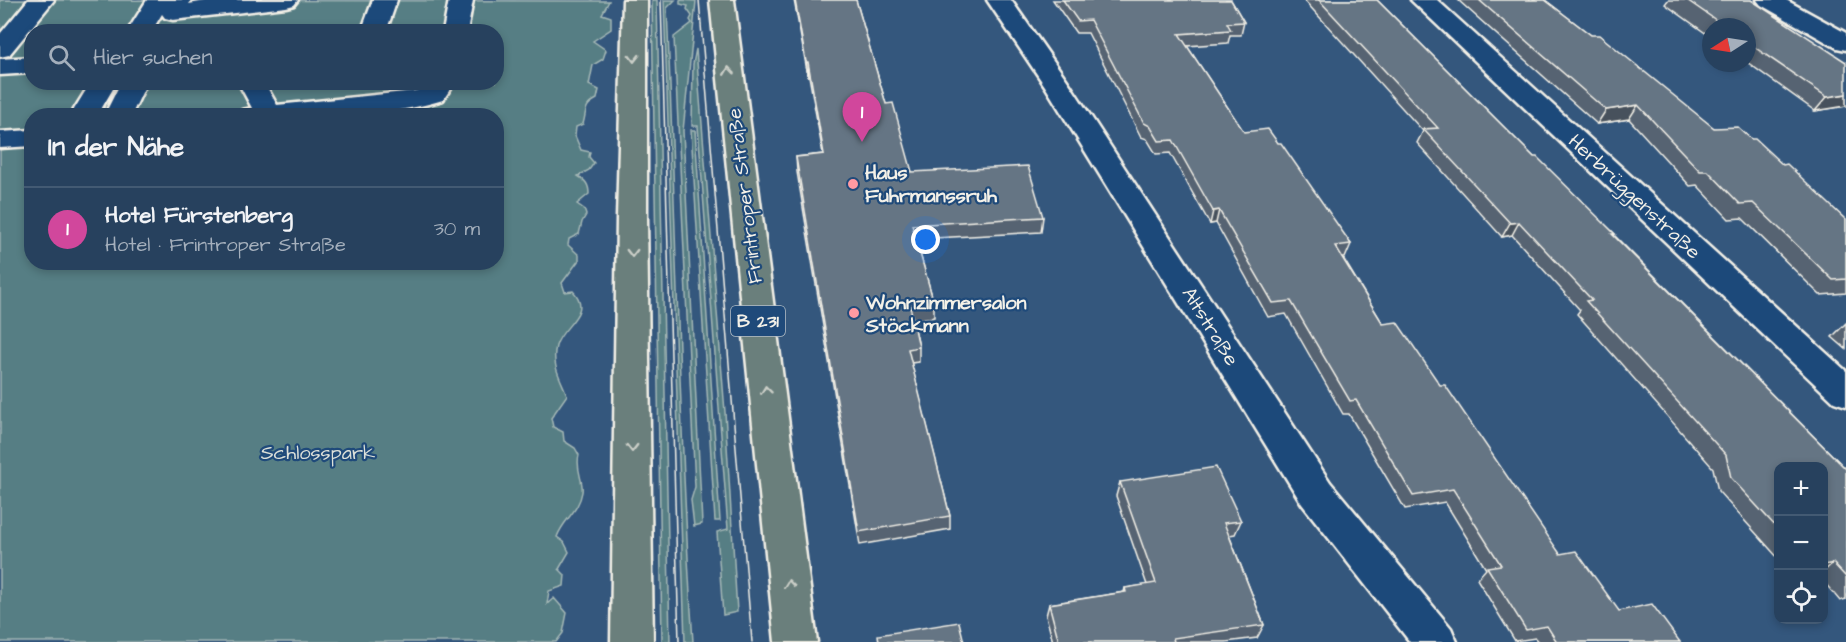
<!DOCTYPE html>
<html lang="de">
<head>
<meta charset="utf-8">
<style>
  :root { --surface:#27415e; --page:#2f4864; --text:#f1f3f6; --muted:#a4afbc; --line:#435a73; --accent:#ff9aa2 }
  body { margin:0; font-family:"Architects Daughter",sans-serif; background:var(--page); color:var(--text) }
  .controls { position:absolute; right:18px; bottom:18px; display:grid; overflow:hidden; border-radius:12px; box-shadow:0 3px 9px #0003 }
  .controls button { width:54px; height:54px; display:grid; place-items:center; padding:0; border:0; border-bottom:2px solid var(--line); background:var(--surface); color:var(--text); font:30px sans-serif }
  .compass { position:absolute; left:1702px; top:18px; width:54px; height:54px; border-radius:50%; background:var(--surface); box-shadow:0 3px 9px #0003; rotate:258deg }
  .you { position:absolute; left:926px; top:240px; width:21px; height:21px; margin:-15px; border:4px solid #fff; border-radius:50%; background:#1a73e8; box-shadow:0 0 0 9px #1a73e833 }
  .badge { display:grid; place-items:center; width:39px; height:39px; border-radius:50%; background:var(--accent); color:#fff; font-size:20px; font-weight:700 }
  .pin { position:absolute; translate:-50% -50px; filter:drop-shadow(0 2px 3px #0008) }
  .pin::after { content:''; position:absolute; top:32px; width:21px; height:18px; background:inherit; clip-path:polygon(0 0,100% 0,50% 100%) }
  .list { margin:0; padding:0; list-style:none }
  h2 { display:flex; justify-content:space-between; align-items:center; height:78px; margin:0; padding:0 24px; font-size:26px }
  h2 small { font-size:20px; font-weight:400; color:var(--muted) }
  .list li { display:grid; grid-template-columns:39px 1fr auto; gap:18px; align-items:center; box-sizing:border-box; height:84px; padding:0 24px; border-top:2px solid var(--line) }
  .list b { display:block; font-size:22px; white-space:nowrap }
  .list p { margin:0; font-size:20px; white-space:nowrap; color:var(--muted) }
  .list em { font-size:20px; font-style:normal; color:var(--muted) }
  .icon { flex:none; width:33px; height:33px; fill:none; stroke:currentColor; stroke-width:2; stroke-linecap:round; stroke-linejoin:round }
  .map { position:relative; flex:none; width:1846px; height:642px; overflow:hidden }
  .search { position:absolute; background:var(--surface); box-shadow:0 3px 9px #0003; left:24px; top:24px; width:480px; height:66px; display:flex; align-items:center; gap:15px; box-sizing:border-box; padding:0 21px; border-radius:24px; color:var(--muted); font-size:22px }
  .panel { position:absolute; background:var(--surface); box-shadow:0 3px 9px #0003; left:24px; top:108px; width:480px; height:162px; border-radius:24px }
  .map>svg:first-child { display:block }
  .green { fill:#567e84; stroke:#a5b8b6; stroke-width:1.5; fill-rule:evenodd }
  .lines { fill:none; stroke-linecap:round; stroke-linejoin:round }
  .minor-casing { stroke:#f4f1e8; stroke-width:5 }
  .major-casing { stroke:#f4f1e8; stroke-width:5 }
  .minor { fill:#1f4a7a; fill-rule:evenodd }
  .major { fill:#6b7f7c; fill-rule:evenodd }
  .tram { stroke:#f4f1e8; stroke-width:1.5 }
  .wall { fill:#576472; stroke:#f4f1e8; stroke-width:1.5 }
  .shaded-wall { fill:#47515c; stroke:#f4f1e8; stroke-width:1.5 }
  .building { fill:#657484; stroke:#f4f1e8; stroke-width:1.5 }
  .oneway { stroke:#cbcfc8 }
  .poi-dot { fill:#ff9aa2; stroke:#1f4a7a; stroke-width:2 }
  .labels { text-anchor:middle; stroke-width:4.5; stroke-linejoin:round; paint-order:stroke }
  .shield { fill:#1f4a7a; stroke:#b4bfc7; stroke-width:1.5 }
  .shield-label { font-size:18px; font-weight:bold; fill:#f4f1e8 }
  .poi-label { font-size:20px; font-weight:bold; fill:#f4f1e8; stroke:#1f4a7a; text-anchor:start }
  .street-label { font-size:20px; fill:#f4f1e8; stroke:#1f4a7a }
  .park-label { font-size:20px; fill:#dce0d9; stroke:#1f4a7a }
</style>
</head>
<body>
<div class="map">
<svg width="1846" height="642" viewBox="0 0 1846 642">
  <rect width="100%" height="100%" fill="#34577d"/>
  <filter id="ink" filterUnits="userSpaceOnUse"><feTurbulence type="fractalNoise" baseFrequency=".0167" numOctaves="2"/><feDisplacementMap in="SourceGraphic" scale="12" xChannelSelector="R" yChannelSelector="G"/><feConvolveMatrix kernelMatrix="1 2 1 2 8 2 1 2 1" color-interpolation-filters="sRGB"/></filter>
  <g filter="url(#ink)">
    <!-- green -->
    <path class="green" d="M0,0L609,1L602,14L611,17V29L593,41L606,50L603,59L593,65L589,85L599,90L597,99C583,106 587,111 583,124L576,127L575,136L581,150L590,152L589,157L594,163L589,170L578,176C586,181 589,185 589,194L577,204L584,209L586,215L582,222L579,234L569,239L568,245L579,255V260L562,283L565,292L573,291C594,313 561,326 556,346C551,365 561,379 567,395L551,418L553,427L563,432L564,441L575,448L579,455C575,470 584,481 582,492C579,511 563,520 557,537L564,542L569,552L559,569L565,575L564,586L549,591L547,604L554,598L567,613L563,633L556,642H0ZM32,32H496V82H32ZM32,116H496V262H32Z
      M652,0H657L670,642H662Z
      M664,0H675L667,8C676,220 679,431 693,642H685Z
      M680,0L696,1L683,131L702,524L694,526L691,500L695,487L674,37L692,23L690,20L692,16L687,9L688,6L680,4Z
      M696,49L725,412L737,612L723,615L717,532L728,529L698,126H692L693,64Z
      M691,130H695L720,521H715Z"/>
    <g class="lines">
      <defs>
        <path id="minor" d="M28,0H54L9,55L0,57V34Z
          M147,0H192L189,4L211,0H298L294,5L286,7L173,20L165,18L162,14L151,32H127Z
          M373,0H397L386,32H361Z
          M449,0H473L467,32H443Z
          M987,0H1011L1071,86L1330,482L1451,628L1457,642H1410L1302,504L1045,86Z
          M1411,0H1437L1846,371V406L1834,402Z
          M1757,0H1786L1846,33V50L1837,48L1761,5Z
          M32,57V73L0,75V59Z
          M91,82H117L97,116H70Z
          M121,82H147L131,116H104Z
          M238,82H264L277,105L415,91L425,88L429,82H455L443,100C378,120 305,116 238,116L242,110L252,108Z
          M32,130V146L0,148V132Z"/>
        <path id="major" d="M623,0H647V218L653,642H611L617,218Z
          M710,0H734L817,642H775Z"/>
      </defs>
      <!-- minor casing -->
      <use href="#minor" class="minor-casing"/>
      <!-- major casing -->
      <use href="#major" class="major-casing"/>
      <!-- minor -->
      <use href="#minor" class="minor"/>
      <!-- major -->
      <use href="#major" class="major"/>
      <!-- tram -->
      <path class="tram" d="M661,0L679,642
        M699,0L752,642"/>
    </g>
    <!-- wall -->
    <path class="wall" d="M794,0H856L886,104L912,172L1043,217L1041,232L916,239L934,303V317L913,320L919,347V362L911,363L950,516V529L860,545L797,172L796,157L823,154L809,76H808Z
      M1053,0H1231L1244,22L1241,35H1230L1228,43L1187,46L1244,132L1351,244L1345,258H1343L1383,324L1560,554L1619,611L1680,642H1538L1535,638L1515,641L1477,579L1486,569L1445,502L1405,509L1349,414H1343L1286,314L1268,317L1216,223L1210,224L1170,153L1156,154L1147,139L1141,137L1088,33H1076Z
      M1304,0H1377L1534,157L1615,234L1614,235L1846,469V599L1840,601L1824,582V466H1779V559L1718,491L1713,468L1577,314L1580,310L1512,235L1502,237L1417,143L1423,131Z
      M1458,0H1545L1591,35L1714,128L1751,139L1783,165L1846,220V293L1820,295L1742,218L1729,219L1697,185L1690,186L1629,119L1597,124Z
      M1668,0H1751L1846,106L1815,111L1747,62V27H1711V37L1665,4Z
      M1846,323V349L1832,337Z
      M1120,482L1241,521L1235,534L1229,535L1264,625L1257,638L1226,642H1053L1046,616L1049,604L1124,592L1125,588L1147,585L1116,496Z"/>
    <!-- shaded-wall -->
    <path class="shaded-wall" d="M806,62H808L809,76H808Z
      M1846,94V106L1815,111L1827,97Z
      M1638,105L1629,119L1597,124L1606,110Z
      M1219,210L1216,223L1210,224L1213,211Z
      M1519,222L1512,235L1502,237L1510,223Z
      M1833,563L1824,571V565Z"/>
    <!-- building -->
    <path class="building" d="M795,0H856L886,104L893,103L912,172L1028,166L1043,217L912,225L934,303L910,306L919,347L908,349L950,516L859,532L796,157L824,154L808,62H806Z
      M1063,0H1231L1244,22L1227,23L1231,30L1179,34L1244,132L1268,129L1278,143H1281L1351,244L1335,246L1383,324L1397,322L1440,385H1445L1560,554L1576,551L1619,611L1652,604L1680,642H1557L1547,626L1526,630L1487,567L1501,565L1453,489L1413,496L1356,400L1350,401L1291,301L1273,303L1219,210L1213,211L1173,140L1159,141L1150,126L1144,123L1090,20L1078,21Z
      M1319,0H1377L1534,157H1537L1615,234H1612L1846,469V577L1833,563L1824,565V466H1779V530L1731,478L1726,455L1586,301L1592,300L1519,222L1510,223L1423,129L1438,128Z
      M1479,0H1545L1591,35H1599L1714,128L1738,127L1751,139H1755L1783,165L1787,164L1846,220V279L1833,280L1753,203L1740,204L1708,171H1700L1638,105L1606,110Z
      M1687,0H1751L1846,62V94L1827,97L1747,42V27H1726Z
      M1216,467L1241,521L1224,523L1264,625L1173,638L1174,642H1059L1049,604L1126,592L1125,588L1156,583L1120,482Z
      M959,622L964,642H879L878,635Z"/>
    <!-- one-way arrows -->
    <defs><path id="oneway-chevron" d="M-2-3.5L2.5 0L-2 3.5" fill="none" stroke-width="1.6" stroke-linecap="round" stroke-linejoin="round" transform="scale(1.5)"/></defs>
    <g class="oneway">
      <use href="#oneway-chevron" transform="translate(634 58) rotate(91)"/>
      <use href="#oneway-chevron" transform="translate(729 71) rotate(-97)"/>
      <use href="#oneway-chevron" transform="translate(632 253) rotate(90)"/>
      <use href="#oneway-chevron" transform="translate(766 390) rotate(-97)"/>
      <use href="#oneway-chevron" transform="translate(632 448) rotate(90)"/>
      <use href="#oneway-chevron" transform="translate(789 584) rotate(-97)"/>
    </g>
  </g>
  <!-- markers -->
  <g class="poi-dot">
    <circle cx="853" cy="184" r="6"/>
    <circle cx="854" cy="313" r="6"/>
  </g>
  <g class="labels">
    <!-- shield labels -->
    <rect class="shield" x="731" y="306" width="54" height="30" rx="4.5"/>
    <g class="shield-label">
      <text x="758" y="327">B 231</text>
    </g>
    <!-- poi labels -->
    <g class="poi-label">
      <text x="865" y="179">Haus<tspan x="865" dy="23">Fuhrmanssruh</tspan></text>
      <text x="866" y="309">Wohnzimmersalon<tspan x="866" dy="23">Stöckmann</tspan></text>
    </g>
    <!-- street labels -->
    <g class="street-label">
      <text transform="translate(744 196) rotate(-97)" y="7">Frintroper Straße</text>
      <text transform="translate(1635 196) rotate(43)" y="7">Herbrüggenstraße</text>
      <text transform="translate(1211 326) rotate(58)" y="7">Altstraße</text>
    </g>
    <!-- park labels -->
    <g class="park-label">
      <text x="318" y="459">Schlosspark</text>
    </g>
  </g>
</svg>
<div class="controls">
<button>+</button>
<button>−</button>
<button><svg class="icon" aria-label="locate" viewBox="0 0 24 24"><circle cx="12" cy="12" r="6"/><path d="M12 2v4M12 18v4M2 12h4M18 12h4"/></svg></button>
</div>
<svg class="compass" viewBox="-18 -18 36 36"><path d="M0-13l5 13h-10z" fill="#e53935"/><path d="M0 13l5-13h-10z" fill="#a4afbc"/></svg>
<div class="you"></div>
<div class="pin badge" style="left:862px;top:142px;background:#d1479c">1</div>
<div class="search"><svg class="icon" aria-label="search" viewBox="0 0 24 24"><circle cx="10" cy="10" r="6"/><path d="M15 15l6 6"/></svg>Hier suchen</div>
<section class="panel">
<h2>In der Nähe<small></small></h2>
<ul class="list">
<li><span class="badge" style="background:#d1479c">1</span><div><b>Hotel Fürstenberg</b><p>Hotel · Frintroper Straße</p></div><em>30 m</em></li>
</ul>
</section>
</div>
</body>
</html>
